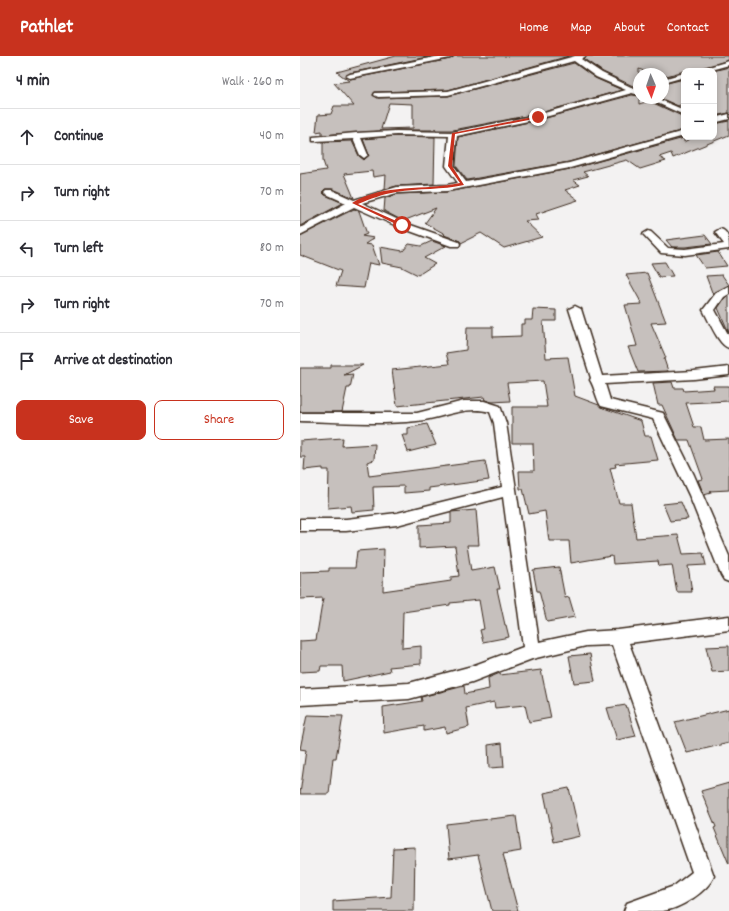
<!DOCTYPE html>
<html lang="en">
<head>
<meta charset="utf-8">
<style>
  :root { --surface:#fff; --page:#f7f7f7; --text:#2b2b33; --muted:#7c7c81; --line:#e1e1e2; --accent:#c8321e }
  body { margin:0; font-family:Dekko,sans-serif; background:var(--page); color:var(--text) }
  .controls { position:absolute; right:12px; top:12px; display:grid; overflow:hidden; border-radius:8px; box-shadow:0 2px 6px #0003 }
  .controls button { width:36px; height:36px; display:grid; place-items:center; padding:0; border:0; border-bottom:1px solid var(--line); background:var(--surface); color:var(--text); font:20px sans-serif }
  .compass { position:absolute; left:333px; top:12px; width:36px; height:36px; border-radius:50%; background:var(--surface); box-shadow:0 2px 6px #0003; rotate:178deg }
  .stop { position:absolute; width:12px; height:12px; margin:-9px; border:3px solid #c8321e; border-radius:50%; background:#fff }
  .stop.end { background:#c8321e; border-color:#fff; box-shadow:0 1px 4px #0008 }
  .list { margin:0; padding:0; list-style:none }
  h2 { display:flex; justify-content:space-between; align-items:center; height:52px; margin:0; padding:0 16px; font-size:17px }
  h2 small { font-size:13px; font-weight:400; color:var(--muted) }
  .list li { display:grid; grid-template-columns:26px 1fr auto; gap:12px; align-items:center; box-sizing:border-box; height:56px; padding:0 16px; border-top:1px solid var(--line) }
  .list b { display:block; font-size:15px; white-space:nowrap }
  .list em { font-size:13px; font-style:normal; color:var(--muted) }
  .actions { display:flex; gap:8px; padding:12px 16px }
  .actions a { flex:1; padding:9px 0; border:1px solid var(--accent); border-radius:8px; text-align:center; font-size:14px; color:var(--accent) }
  .actions .main { background:var(--accent); color:#fff }
  .icon { flex:none; width:22px; height:22px; fill:none; stroke:currentColor; stroke-width:2; stroke-linecap:round; stroke-linejoin:round }
  .map { position:relative; flex:none; width:429px; height:855px; overflow:hidden }
  header { display:flex; align-items:center; gap:24px; box-sizing:border-box; height:56px; padding:0 20px; background:var(--accent); color:#fff }
  header strong { font-size:19px }
  nav { display:flex; gap:22px; margin-inline-start:auto; font-size:14px }
  main { display:flex }
  aside { flex:1; background:var(--surface) }
  .map>svg:first-child { display:block }
  .building { fill:#c6c0bd; stroke:#3b2a1e; fill-rule:evenodd }
  .lines { fill:none; stroke-linecap:round; stroke-linejoin:round }
  .minor-casing { stroke:#3b2a1e; stroke-width:3 }
  .minor { fill:#fff; fill-rule:evenodd }
  .route { fill:#c8321e }
</style>
</head>
<body>
<header>
<strong>Pathlet</strong>
<nav><a>Home</a><a>Map</a><a>About</a><a>Contact</a></nav>
</header>
<main>
<aside>
<h2>4 min<small>Walk · 260 m</small></h2>
<ul class="list">
<li><svg class="icon" aria-label="ahead" viewBox="0 0 24 24"><path d="M12 20V5M6 11l6-6 6 6"/></svg><div><b>Continue</b></div><em>40 m</em></li>
<li><svg class="icon" aria-label="right" viewBox="0 0 24 24"><path d="M7 20v-9h11M14 6l5 5-5 5"/></svg><div><b>Turn right</b></div><em>70 m</em></li>
<li><svg class="icon" aria-label="left" viewBox="0 0 24 24"><path d="M17 20v-9H6M10 6l-5 5 5 5"/></svg><div><b>Turn left</b></div><em>80 m</em></li>
<li><svg class="icon" aria-label="right" viewBox="0 0 24 24"><path d="M7 20v-9h11M14 6l5 5-5 5"/></svg><div><b>Turn right</b></div><em>70 m</em></li>
<li><svg class="icon" aria-label="arrive" viewBox="0 0 24 24"><path d="M6 21V4h12l-3 4 3 4H6"/></svg><div><b>Arrive at destination</b></div></li>
</ul>
<div class="actions"><a class="main">Save</a><a>Share</a></div>
</aside>
<div class="map">
<svg width="429" height="855" viewBox="0 0 429 855">
  <rect width="100%" height="100%" fill="#f3f2f2"/>
  <filter id="ink" filterUnits="userSpaceOnUse"><feTurbulence type="fractalNoise" baseFrequency=".025" numOctaves="2"/><feDisplacementMap in="SourceGraphic" scale="8" xChannelSelector="R" yChannelSelector="G"/><feConvolveMatrix kernelMatrix="1 2 1 2 8 2 1 2 1" color-interpolation-filters="sRGB"/></filter>
  <g filter="url(#ink)">
    <!-- building -->
    <path class="building" d="M96,0H132L50,17L45,21L50,23L150,3L154,0H269L148,34L75,36L73,39L78,42L148,40L274,7L295,22L322,34L237,58L153,74H136L135,72V74H96L22,79V75L16,76L18,59L31,58L34,50H54L34,27L49,25L37,16ZM89,47L113,48V72L81,73Z
      M287,0H429V4L394,15H384L363,21V18H351L339,13V30H333L303,16L284,3Z
      M429,11V57L414,60V15H413Z
      M384,23V47L378,50L360,42H363V28Z
      M332,39L339,40V48L349,45L384,61V74L269,106L167,124L156,110L158,81L238,64Z
      M429,65V79L373,102L371,97L359,101L366,105L340,113L327,104L283,116L288,120L273,124L280,129L265,134L278,144L236,158L239,164L225,165L242,181L204,192L181,177L161,187L160,185L144,179L145,178L125,167L136,152L103,165L84,155L85,142L97,138L147,136L270,113L384,82V86L393,81H414V68Z
      M96,80L135,81L134,128L97,130L85,133L86,119L73,121L72,115L44,118L54,142L33,133H25L22,136L25,139L43,147L0,170V118L26,114L23,105V86L52,85L59,100L64,104L69,99L63,83Z
      M54,153L59,155L67,178L62,180L74,182L65,188L72,189L79,209L69,207L64,232L36,230L41,215L0,199V180Z
      M405,179L412,188L385,191H372L366,184Z
      M132,185L146,190L124,202L135,208L118,219L102,211L82,207L80,191L103,195L109,188L121,190Z
      M418,196L427,210L405,212L396,199Z
      M365,206L373,220L359,221L351,207Z
      M347,217L366,266L351,267L366,302L364,303L368,315L338,316L328,291L337,290L325,249L342,248L326,219Z
      M422,219L429,229L415,236L413,239L406,220Z
      M429,240V277L418,252L425,242Z
      M233,253L256,254V265H243L246,302L268,301L275,340L299,349L301,351L341,365L345,380H351L358,404L315,408L316,411L310,412L319,447H331L336,482L378,479L383,498L403,497L406,509L388,510L392,536H377L372,509L359,510L358,505L313,508L312,500L271,507L269,485H249L245,455L229,458L223,433H220L219,415H234L233,387H212V351H247L243,325L207,327L210,345L192,346L185,344L184,341L97,350L92,314L149,308L146,297L166,294L167,271H193V281L221,280V268H225V264H232Z
      M31,309H63L44,319L53,318L50,332H47L42,356H0V312H31Z
      M372,326L374,332H383L384,335L414,333L413,330H429V345L386,347L394,371H401L404,384L429,383V434L410,435L411,437L404,439L398,424L403,423L389,384H378L362,349H358L353,327Z
      M127,368L136,389L108,396L102,379H108V372Z
      M43,382L42,390L75,388L74,404L67,406L69,420L185,405L189,424L129,432V435L104,437V430L73,431L74,454L52,456L51,450L28,452L29,414H23V412L4,414L5,401H0V385Z
      M381,446L388,463L370,465L363,448Z
      M176,454L179,489H167L171,515L195,511L200,533H197L205,569H206L209,581L183,586L180,574L184,573L179,544L150,547V549L103,556L102,592L121,590V608L89,611L90,615L43,625L42,610H21L20,615L0,616V585L16,584L23,542L0,543V516L29,515V512H55L57,495L84,493L83,535L151,525V521L159,520L155,490L119,492V469L151,467V456Z
      M259,511L265,542L269,541L275,561L247,566L239,535H237L233,514Z
      M429,590V615L412,616L406,591Z
      M290,598L295,625L274,627L269,600Z
      M241,614L251,662L229,666L225,649L195,652L194,646L166,652L169,671L146,677L145,671L124,675V670L84,677L83,651L122,645L121,641L164,630L165,638L189,633L188,622L200,617V619Z
      M326,649L336,680L317,684L307,652Z
      M429,653V687L387,697L375,666Z
      M7,659L43,660L36,702H33L29,738H0L6,694L0,693Z
      M202,687L204,711L189,712L188,689Z
      M429,727V808L414,772L416,771L401,735Z
      M269,732L280,780L254,786L244,737Z
      M216,760L221,795L203,798L218,855H192L178,799L149,803L146,768Z
      M115,791L114,855H33V845L91,841L93,792Z"/>
    <g class="lines">
      <defs>
        <path id="minor" d="M140,0H153L150,2L50,22L46,20L50,18Z
          M275,0H286L281,3L302,17L333,32L339,31V39L332,37L238,63L157,80L154,110L166,126L269,107L384,75V80L270,112L147,135L97,137L62,147L105,167L159,186L160,188L159,190H151L99,171L54,151L0,179V172L46,147L26,138L24,136L26,134H32L54,144L97,131L147,129L158,127L146,110L149,80L96,79L61,82L68,99L64,102L60,99L53,83L16,85H13V81L56,77L96,75L153,76L237,59L326,34L296,21L274,5L148,39L78,41L74,39L75,37L148,35Z
          M429,5V9L407,15H395Z
          M384,17V21L363,27V23Z
          M346,42H356L384,54V59Z
          M429,58V63L414,67V62Z
          M420,173C429,175 429,185 429,193L385,199L361,197L343,178L348,175L351,176L368,192L385,193L424,188L415,176Z
          M429,230V238L424,241L415,254L429,280V292C418,289 409,264 403,254L416,237Z
          M275,250L281,253L302,320L394,315L429,311V319L394,323L305,328L310,344L363,357L394,419L429,500V526L424,524L421,519L389,439L353,363L301,350C296,342 295,332 290,324L291,322L269,253Z
          M164,345H184L200,350L206,367L239,586L286,576L318,574L429,560V574L329,587L414,820C408,835 379,854 362,855C350,855 337,855 324,855L327,847L374,830L392,816L312,589L286,590L232,603L172,626L109,643L0,649V633L109,627L172,610L223,591L203,441L97,469L46,475H0V463H46L97,457L202,431L194,367L190,356C164,349 142,363 117,365C79,369 39,366 0,365V357H117Z"/>
      </defs>
      <!-- minor casing -->
      <use href="#minor" class="minor-casing"/>
      <!-- minor -->
      <use href="#minor" class="minor"/>
    </g>
  </g>
  <!-- route -->
  <path class="route" d="M238,60L239,62L155,78L152,110L164,129C142,134 119,132 96,136C83,138 70,143 58,148L103,168V170H100L52,147C83,127 125,135 160,127L148,110L152,77Z"/>
</svg>
<div class="controls">
<button>+</button>
<button>−</button>
</div>
<svg class="compass" viewBox="-18 -18 36 36"><path d="M0-13l5 13h-10z" fill="#e53935"/><path d="M0 13l5-13h-10z" fill="#7c7c81"/></svg>
<div class="stop" style="left:102px;top:169px"></div>
<div class="stop end" style="left:238px;top:61px"></div>
</div>
</main>
</body>
</html>
